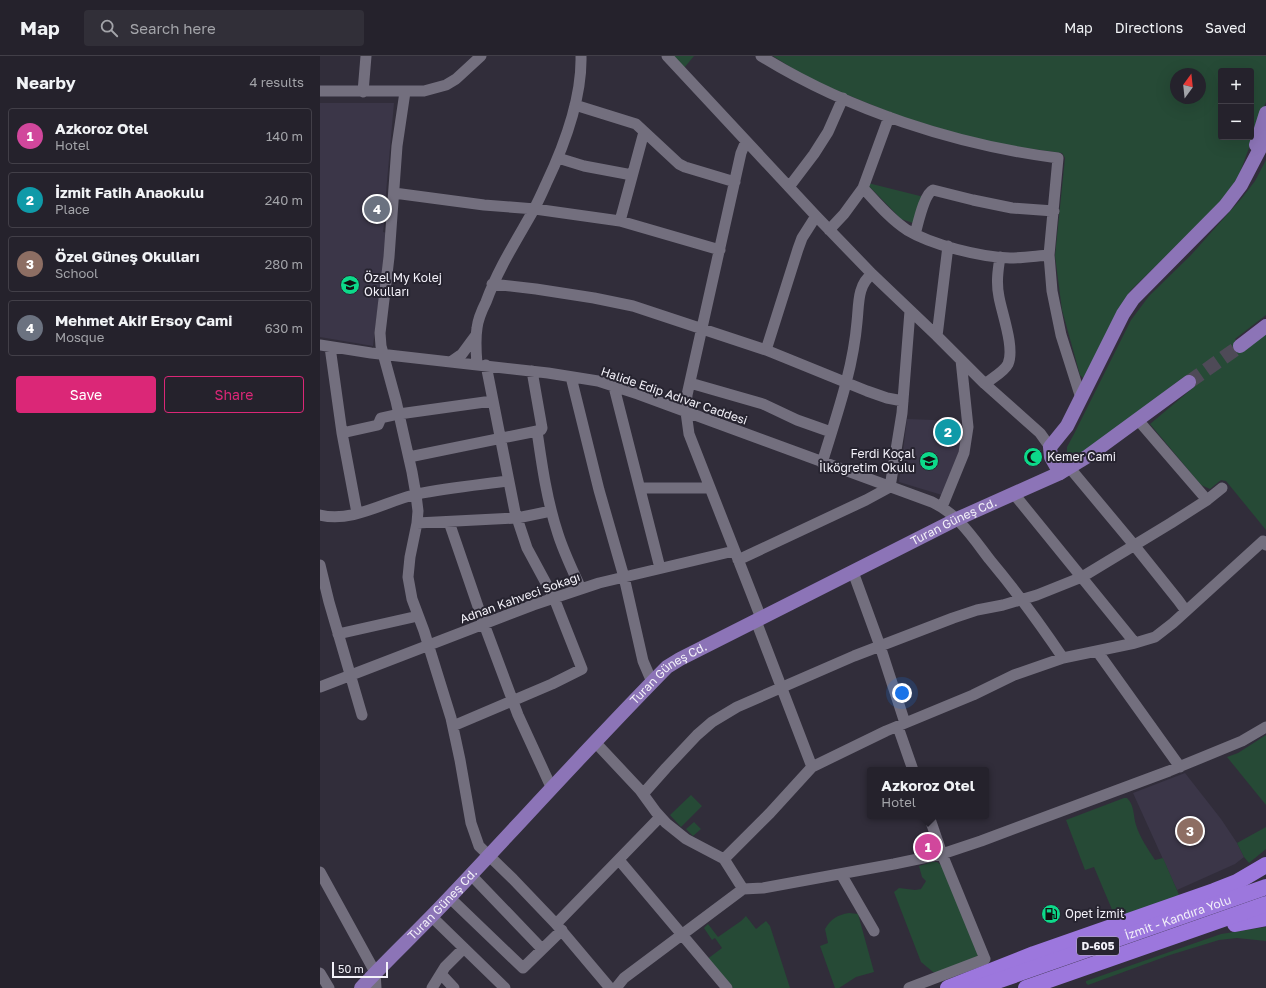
<!DOCTYPE html>
<html lang="en">
<head>
<meta charset="utf-8">
<style>
  :root { --surface:#25222c; --page:#312f38; --text:#f1f3f6; --muted:#a3a4a9; --line:#423f48; --accent:#db2777 }
  body { margin:0; font-family:"Golos Text",sans-serif; background:var(--page); color:var(--text) }
  .controls { position:absolute; right:12px; top:12px; display:grid; overflow:hidden; border-radius:4px; box-shadow:0 4px 16px #0002 }
  .controls button { width:36px; height:36px; display:grid; place-items:center; padding:0; border:0; border-bottom:1px solid var(--line); background:var(--surface); color:var(--text); font:20px sans-serif }
  .compass { position:absolute; left:850px; top:12px; width:36px; height:36px; border-radius:50%; background:var(--surface); box-shadow:0 4px 16px #0002; rotate:15deg }
  .scale { position:absolute; left:12px; bottom:10px; width:56px; box-sizing:border-box; padding-left:4px; border:2px solid #f3f1f9; border-top:0; font-size:11px; line-height:14px; white-space:nowrap; color:#f3f1f9; -webkit-text-stroke:3px #272430; paint-order:stroke }
  .you { position:absolute; left:582px; top:637px; width:14px; height:14px; margin:-10px; border:3px solid #fff; border-radius:50%; background:#1a73e8; box-shadow:0 0 0 6px #1a73e833 }
  .badge { display:grid; place-items:center; width:26px; height:26px; border-radius:50%; background:var(--accent); color:#fff; font-size:13px; font-weight:700 }
  .pin { position:absolute; translate:-50% -50%; border:2px solid #fff; box-shadow:0 1px 4px #0006 }
  .popup { position:absolute; left:547px; top:711px; width:122px; height:52px; box-sizing:border-box; display:grid; place-content:center; border-radius:4px; background:var(--surface); filter:drop-shadow(0 1px 3px #0005); font-size:13px; white-space:nowrap; color:var(--muted) }
  .popup b { font-size:15px; color:var(--text) }
  .popup::after { content:''; position:absolute; left:50%; top:100%; margin-left:-8px; border:8px solid transparent; border-top-color:var(--surface) }
  .list { margin:0; padding:0; list-style:none }
  h2 { display:flex; justify-content:space-between; align-items:center; height:52px; margin:0; padding:0 16px; font-size:17px }
  h2 small { font-size:13px; font-weight:400; color:var(--muted) }
  .list li { display:grid; grid-template-columns:26px 1fr auto; gap:12px; align-items:center; box-sizing:border-box; height:56px; margin:0 8px 8px; padding:0 8px; border:1px solid var(--line); border-radius:4px }
  .list b { display:block; font-size:15px; white-space:nowrap }
  .list p { margin:0; font-size:13px; white-space:nowrap; color:var(--muted) }
  .list em { font-size:13px; font-style:normal; color:var(--muted) }
  .actions { display:flex; gap:8px; padding:12px 16px }
  .actions a { flex:1; padding:9px 0; border:1px solid var(--accent); border-radius:4px; text-align:center; font-size:14px; color:var(--accent) }
  .actions .main { background:var(--accent); color:#fff }
  .icon { flex:none; width:22px; height:22px; fill:none; stroke:currentColor; stroke-width:2; stroke-linecap:round; stroke-linejoin:round }
  .map { position:relative; flex:none; width:946px; height:932px; overflow:hidden }
  header { display:flex; align-items:center; gap:24px; box-sizing:border-box; height:56px; padding:0 20px; background:var(--surface); border-bottom:1px solid var(--line) }
  header strong { font-size:19px }
  nav { display:flex; gap:22px; margin-inline-start:auto; font-size:14px }
  .search { width:280px; height:36px; background:var(--page); display:flex; align-items:center; gap:10px; box-sizing:border-box; padding:0 14px; border-radius:4px; color:var(--muted); font-size:15px }
  main { display:flex }
  aside { flex:1; background:var(--surface) }
  .map>svg:first-child { display:block }
  .built { fill:#3b3648 }
  .green { fill:#264a36; fill-rule:evenodd }
  .lines { fill:none; stroke-linecap:round; stroke-linejoin:round }
  .major-tunnel { stroke:#4e4a57; stroke-width:14; stroke-dasharray:14 7; stroke-linecap:butt }
  .minor { stroke:#736f7e; stroke-width:11 }
  .major { stroke:#8c74b7; stroke-width:14 }
  .highway { stroke:#9c77dd; stroke-width:16 }
  .labels { text-anchor:middle; stroke-width:4; stroke-linejoin:round; paint-order:stroke }
  .shield { fill:#272430; stroke:#b6b4bd; stroke-width:1 }
  .shield-label { font-size:11px; font-weight:bold; fill:#f3f1f9 }
  .poi-label { font-size:12px; fill:#f3f1f9; stroke:#272430; text-anchor:start }
  .street-label { font-size:12px; fill:#f3f1f9; stroke:#272430 }
</style>
</head>
<body>
<header>
<strong>Map</strong>
<div class="search"><svg class="icon" aria-label="search" viewBox="0 0 24 24"><circle cx="10" cy="10" r="6"/><path d="M15 15l6 6"/></svg>Search here</div>
<nav><a>Map</a><a>Directions</a><a>Saved</a></nav>
</header>
<main>
<aside>
<h2>Nearby<small>4 results</small></h2>
<ul class="list">
<li><span class="badge" style="background:#d1479c">1</span><div><b>Azkoroz Otel</b><p>Hotel</p></div><em>140 m</em></li>
<li><span class="badge" style="background:#0f9aa8">2</span><div><b>İzmit Fatih Anaokulu</b><p>Place</p></div><em>240 m</em></li>
<li><span class="badge" style="background:#8d6e63">3</span><div><b>Özel Güneş Okulları</b><p>School</p></div><em>280 m</em></li>
<li><span class="badge" style="background:#6b7280">4</span><div><b>Mehmet Akif Ersoy Cami</b><p>Mosque</p></div><em>630 m</em></li>
</ul>
<div class="actions"><a class="main">Save</a><a>Share</a></div>
</aside>
<div class="map">
<svg width="946" height="932" viewBox="0 0 946 932">
  <rect width="100%" height="100%" fill="#312d3a"/>
  <!-- built -->
  <path class="built" d="M0,47H74L65,148H63L61,141L48,144L50,152L44,154L47,166L65,161L63,176L67,177L53,290L0,281Z
    M587,363L614,364L645,370L639,400L622,439L579,426Z
    M865,717L901,763L917,787L924,801L915,808L857,834L813,737Z"/>
  <!-- green -->
  <path class="green" d="M352,0H374L364,12Z
    M453,0H946V46L919,119L911,132L900,146L836,210L811,234L800,251L764,323L760,319L742,254L735,200L745,102L742,97L690,90L642,79L579,60L491,24ZM901,15H931V81H901ZM856,18H880V42H856Z
    M946,104V259L915,283L920,290L946,278V474L906,425L901,424L890,433L881,429L830,368L874,331L865,320L772,391C764,396 757,402 747,397V391L754,378L811,264L829,240L871,199L921,143L935,125Z
    M548,127L604,141L593,167L581,163L548,129Z
    M946,679V749L907,701L918,697Z
    M371,739L382,750L361,771L350,759Z
    M804,742H807C815,750 813,760 816,769C819,780 829,795 835,804L843,802L860,841L796,863L774,811L765,814L746,764Z
    M374,766L381,773L373,780L366,773Z
    M946,771V793L929,807L924,801L917,787Z
    M612,806H617L622,810L658,898L657,902L619,916H613L601,906L574,836L579,832L595,834L601,833L606,825L602,821L599,810Z
    M529,857L538,858L554,916L536,921L519,932H515L500,890L508,887L505,873C511,863 517,859 529,857Z
    M426,860L436,873L446,865L450,870L470,932H413L410,927L386,904L402,892L395,882L392,884L384,872L388,868L398,881L421,865Z
    M946,871V885L917,882L899,884L850,899L768,929L766,927V925L901,878Z"/>
  <g class="lines">
    <!-- major-tunnel -->
    <path class="major-tunnel" d="M869,326L920,290"/>
    <!-- minor -->
    <path class="minor" d="M347,0L496,160L552,218L617,280L665,328L720,377L730,391
      M441,0C528,54 636,89 738,102L729,199L732,235L741,279L761,342
      M0,35H104L126,29L136,23L161,0
      M43,36L46,0
      M85,36L77,90L69,201L60,277L61,290L76,345L92,416L96,439L98,455L97,467L90,501L88,521L92,543L104,575L131,662L140,704L151,767L159,790L193,823L236,868L290,932
      M255,49L316,68L359,108L365,111L415,126
      M426,85L421,97L367,339L366,356L369,378L441,562
      M238,102L264,110L312,119
      M469,131L494,98L508,76L523,42
      M543,132C557,147 570,163 587,174C612,189 660,201 690,202C703,202 716,200 729,199
      M74,137L164,149L215,153L300,165L400,194
      M300,165L324,76
      M509,174L524,158L543,132L569,61
      M595,178C598,168 604,138 613,134L653,144L692,152L734,155
      M172,228L216,233L274,242L313,250L446,294L547,335L567,342L583,345
      M617,280L628,190
      M0,289L51,297L228,317L278,325L318,338L612,446C638,458 653,482 670,504C696,535 720,568 743,602
      M10,291L22,377L37,457
      M446,294L478,193L482,182L496,160
      M132,305L142,298L156,279
      M157,308C156,296 155,284 157,272C158,263 162,254 166,246C178,213 196,185 213,155C218,146 222,137 226,128C244,90 262,42 261,0
      M212,315L222,372L221,374L217,375
      M251,321L279,434L304,521L323,605L332,626
      M370,327L443,348L477,364L511,376
      M665,328C672,322 684,316 688,308C695,292 682,258 679,241C676,227 678,214 680,201
      M294,331L340,512
      M818,364L887,444
      M22,377L58,369L61,362L79,358L172,345
      M89,401L217,375C222,410 227,445 238,478C244,497 253,515 261,533
      M502,407C516,361 533,314 537,266C539,249 537,229 552,218
      M749,411L814,489L858,544L866,555
      M320,432H390
      M694,438L815,587
      M622,451L644,397L648,371L641,304
      M0,459C33,467 66,445 97,438C127,432 158,429 188,425
      M129,466L164,568L198,659L232,733
      M97,467L197,462L231,455
      M418,504L546,444L570,431L582,357L590,255
      M0,509L9,546L42,659
      M533,516L560,590L585,667
      M436,565L492,711
      M18,578L98,560
      M777,595L860,711
      M0,631L213,549L279,527L414,495
      M133,670L232,628L262,613L234,542L207,492L195,456L166,309
      M578,671L593,714
      M275,686L320,734L336,756L346,767L366,783L404,803L423,833
      M323,738L346,712L377,679L392,666L417,651L534,600L633,562L657,554L683,549L717,539L762,521L851,467L887,444L902,432
      M404,803L450,757L492,711L566,675L653,639L694,619L743,602L815,587L835,581L853,567L943,485L946,489
      M299,804L407,932
      M0,816L55,916L56,932
      M521,818L554,875
      M151,819L222,893
      M130,842L203,912L242,874
      M112,861L185,932
      M236,868L340,761
      M0,917L9,932
      M121,918L134,932
      M112,932L125,911L144,892
      M296,932L304,922L423,833L443,832L574,808L622,798L661,785L849,715L922,685L946,671
      M589,932L665,903L622,798L609,760"/>
    <!-- major -->
    <g class="major">
      <path d="M936,89L946,57"/>
      <path d="M920,290L946,270"/>
      <path d="M740,417L731,401L730,391L747,370L803,258L813,243L905,150L921,129L946,81"/>
      <path id="s1" d="M41,932C70,901 101,872 130,841C202,765 273,686 347,611L360,603L637,463L740,417L768,400L869,326"/>
    </g>
    <!-- highway -->
    <g class="highway">
      <path d="M915,868L946,862"/>
      <path d="M628,932L714,898L894,835L917,826L946,809"/>
      <path id="s2" d="M657,932L946,831"/>
      <path d="M706,932L946,848"/>
    </g>
  </g>
  <!-- icons -->
  <defs>
    <symbol id="school-disc" viewBox="-11 -11 22 22"><circle r="9.5" fill="#0dd98a" stroke="#272430"/><path d="M0-5L7-2L0 1L-7-2ZM-4 1L0 2.5L4 1V4Q0 6-4 4Z" fill="#111"/></symbol>
    <symbol id="mosque-disc" viewBox="-11 -11 22 22"><circle r="9.5" fill="#0dd98a" stroke="#272430"/><path d="M3.5-4.9A6 6 0 1 0 3.5 4.9A5 5 0 1 1 3.5-4.9Z" fill="#111"/></symbol>
    <symbol id="fuel-disc" viewBox="-11 -11 22 22"><circle r="9.5" fill="#0dd98a" stroke="#272430"/><path d="M-5.5-6h7V0h2V4h1.3V-2.5L3-4.5l.8-.8L6-3V5H2.5V1h-1V6h-7ZM-4.2-4.7v3.2H.2V-4.7Z" fill="#111"/></symbol>
  </defs>
  <g fill-rule="evenodd">
    <use href="#school-disc" x="19" y="218" width="22" height="22"/>
    <use href="#mosque-disc" x="702" y="390" width="22" height="22"/>
    <use href="#school-disc" x="598" y="394" width="22" height="22"/>
    <use href="#fuel-disc" x="720" y="847" width="22" height="22"/>
  </g>
  <g class="labels">
    <!-- shield labels -->
    <rect class="shield" x="757" y="881" width="42" height="18" rx="3"/>
    <g class="shield-label">
      <text x="778" y="894">D-605</text>
    </g>
    <!-- poi labels -->
    <g class="poi-label">
      <text x="44" y="226">Özel My Kolej<tspan x="44" dy="14">Okulları</tspan></text>
      <text x="595" y="402" text-anchor="end">Ferdi Koçal<tspan x="595" dy="14">İlköğretim Okulu</tspan></text>
      <text x="727" y="405">Kemer Cami</text>
      <text x="745" y="862">Opet İzmit</text>
    </g>
    <!-- street labels -->
    <g class="street-label">
      <text transform="translate(354 340) rotate(19)" y="4">Halide Edip Adıvar Caddesi</text>
      <text dy="4" stroke="none"><textPath href="#s1" startOffset="765">Turan Güneş Cd.</textPath></text>
      <text transform="translate(200 542) rotate(-20)" y="4">Adnan Kahveci Sokağı</text>
      <text dy="4" stroke="none"><textPath href="#s1" startOffset="441">Turan Güneş Cd.</textPath></text>
      <text dy="4" stroke="none"><textPath href="#s1" startOffset="117">Turan Güneş Cd.</textPath></text>
      <text dy="4" stroke="none"><textPath href="#s2" startOffset="213">İzmit - Kandıra Yolu</textPath></text>
    </g>
  </g>
</svg>
<div class="controls">
<button>+</button>
<button>−</button>
</div>
<svg class="compass" viewBox="-18 -18 36 36"><path d="M0-13l5 13h-10z" fill="#e53935"/><path d="M0 13l5-13h-10z" fill="#a3a4a9"/></svg>
<div class="scale">50 m</div>
<div class="you"></div>
<div class="pin badge" style="left:608px;top:791px;background:#d1479c">1</div>
<div class="popup"><b>Azkoroz Otel</b>Hotel</div>
<div class="pin badge" style="left:628px;top:376px;background:#0f9aa8">2</div>
<div class="pin badge" style="left:870px;top:775px;background:#8d6e63">3</div>
<div class="pin badge" style="left:57px;top:153px;background:#6b7280">4</div>
</div>
</main>
</body>
</html>
